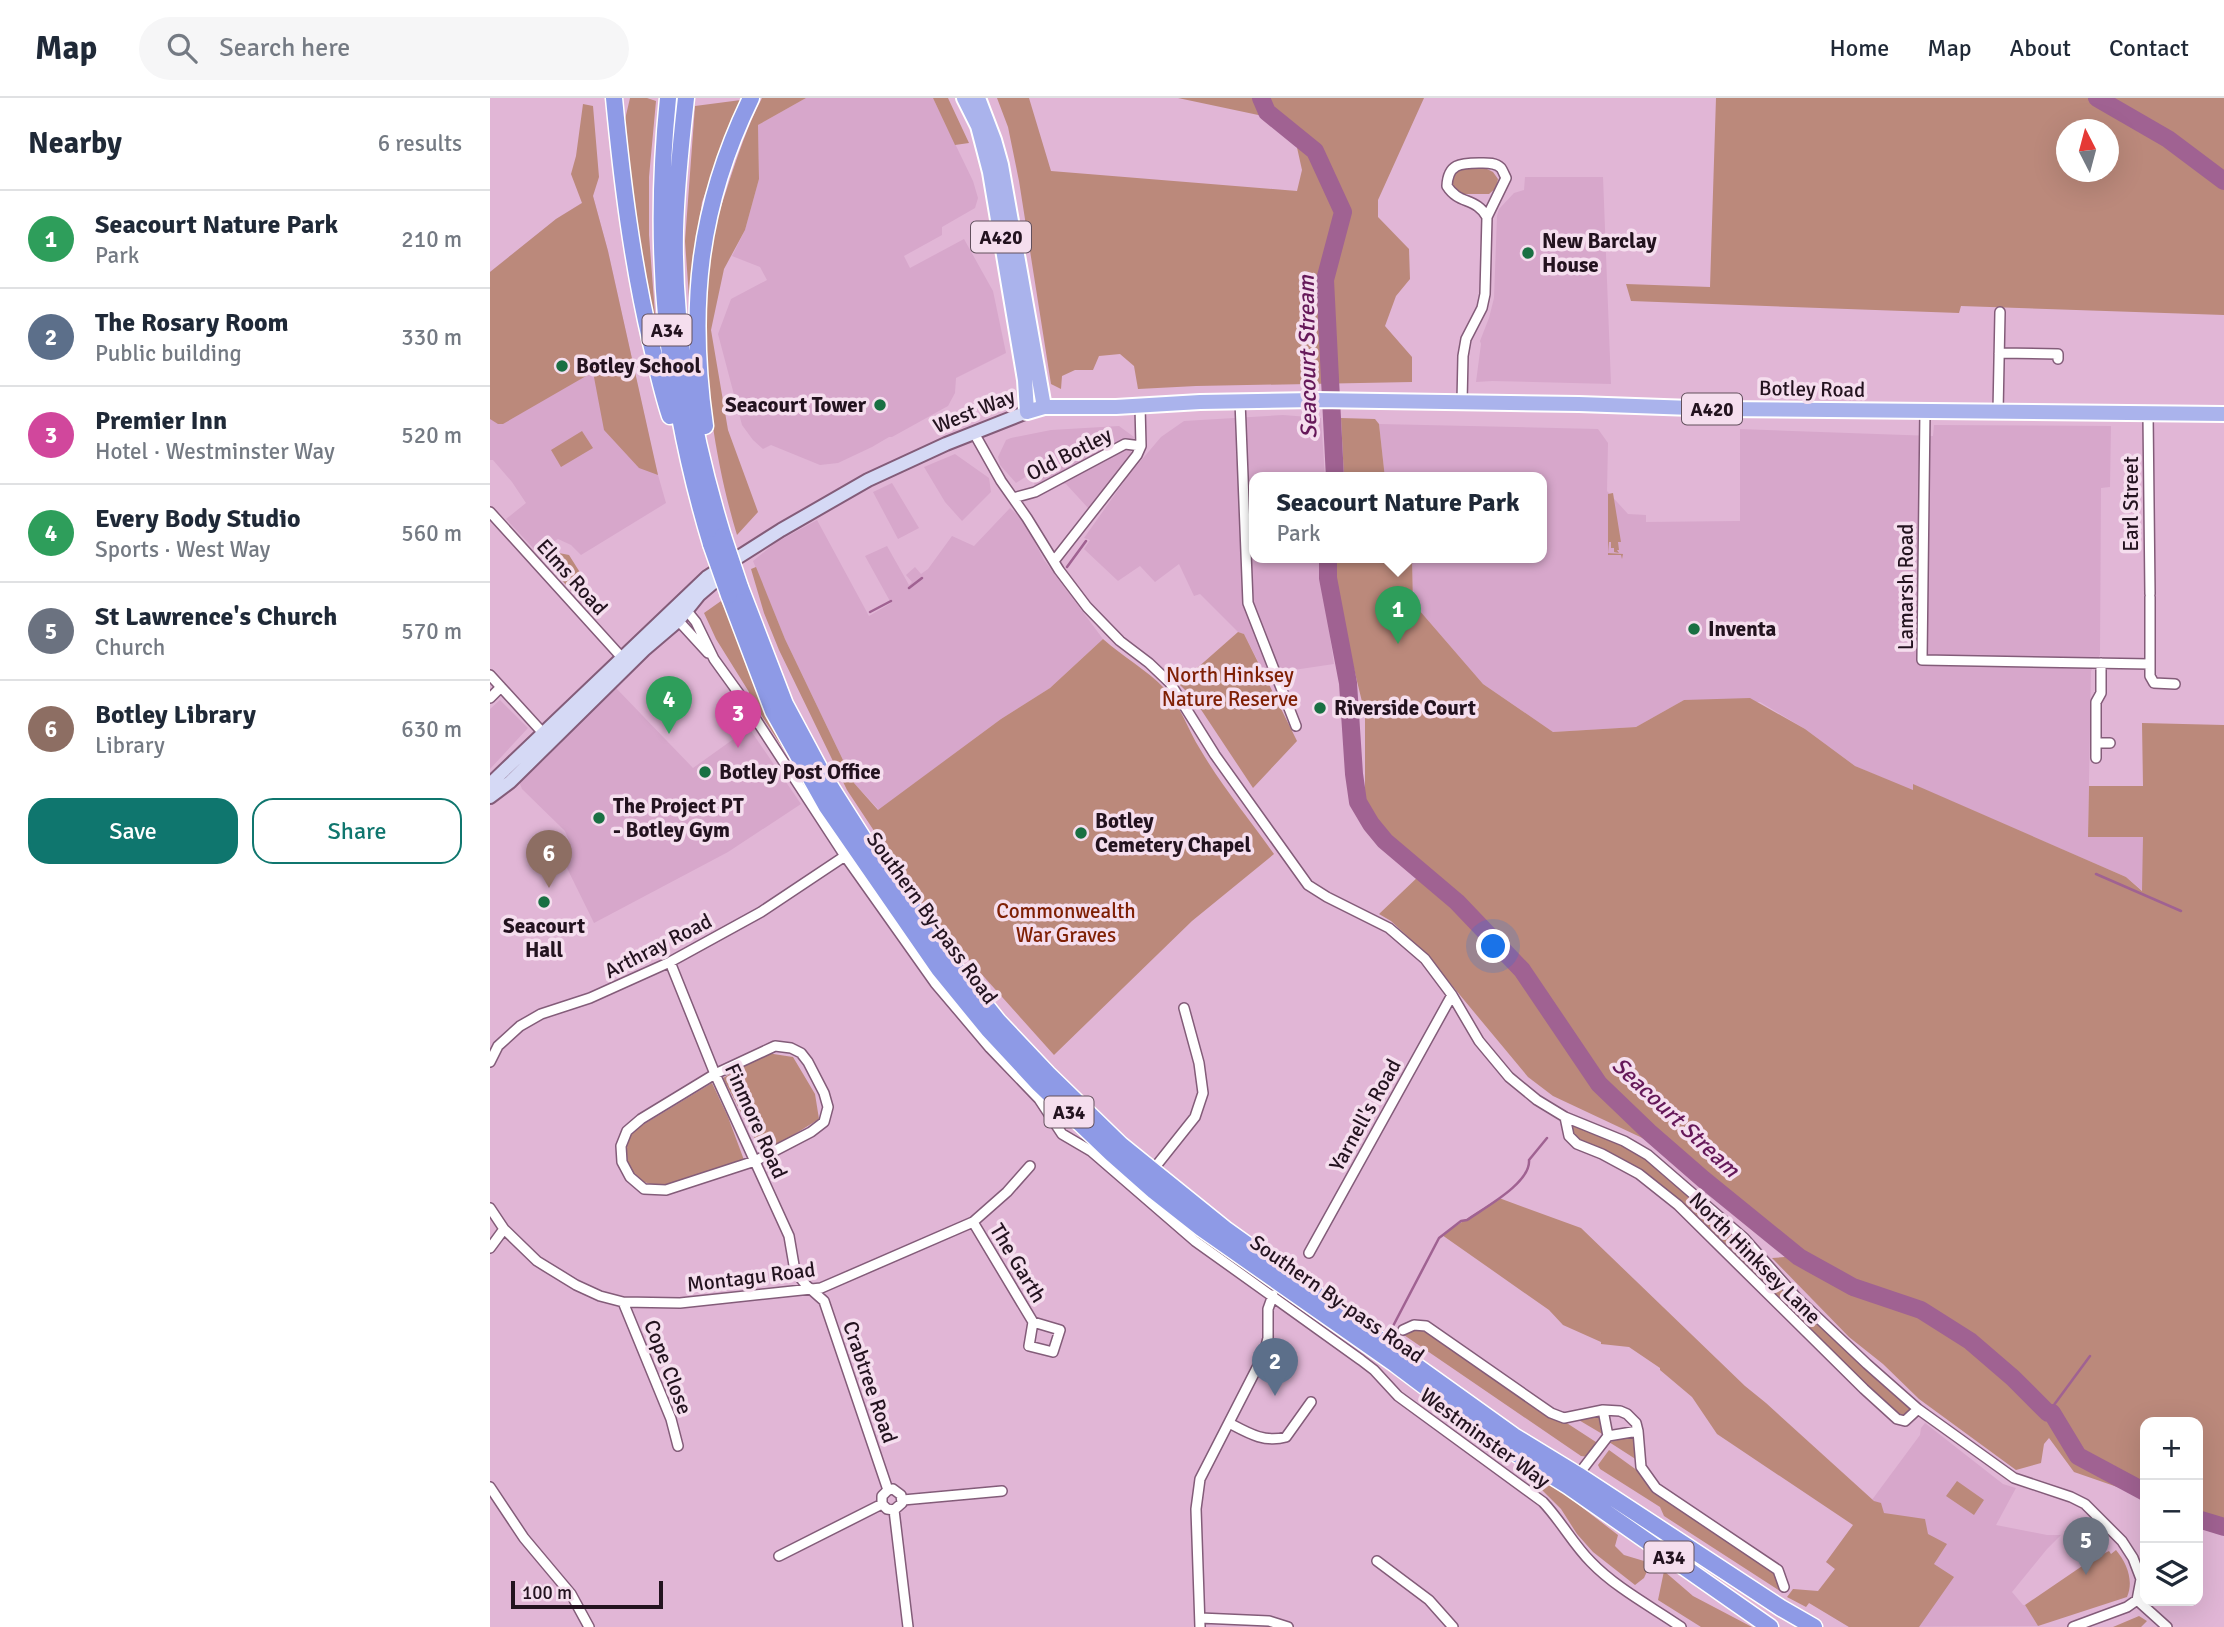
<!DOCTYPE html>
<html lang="en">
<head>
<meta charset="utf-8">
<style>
  :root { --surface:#fff; --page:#f6f6f7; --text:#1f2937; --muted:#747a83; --line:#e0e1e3; --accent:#0f766e }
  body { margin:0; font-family:Signika,sans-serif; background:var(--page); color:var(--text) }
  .controls { position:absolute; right:21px; bottom:21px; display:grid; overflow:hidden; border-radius:14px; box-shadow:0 7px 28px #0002 }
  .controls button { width:63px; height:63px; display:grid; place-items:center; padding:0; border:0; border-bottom:2px solid var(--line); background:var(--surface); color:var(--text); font:35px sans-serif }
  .compass { position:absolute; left:1566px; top:21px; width:63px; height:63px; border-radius:50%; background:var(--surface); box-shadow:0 7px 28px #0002; rotate:354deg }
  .scale { position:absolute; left:21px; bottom:18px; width:152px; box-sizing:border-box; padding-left:7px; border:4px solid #23131f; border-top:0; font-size:19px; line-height:24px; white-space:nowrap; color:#23131f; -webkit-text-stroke:5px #f5deee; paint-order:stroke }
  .you { position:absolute; left:1004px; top:849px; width:24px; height:24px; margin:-18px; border:5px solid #fff; border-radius:50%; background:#1a73e8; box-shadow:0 0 0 10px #1a73e833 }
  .badge { display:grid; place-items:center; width:46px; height:46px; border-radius:50%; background:var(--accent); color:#fff; font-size:23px; font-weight:700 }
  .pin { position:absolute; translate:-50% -58px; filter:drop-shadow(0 2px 4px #0008) }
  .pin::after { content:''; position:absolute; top:37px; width:24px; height:21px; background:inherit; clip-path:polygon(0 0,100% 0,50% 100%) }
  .popup { position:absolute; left:759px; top:374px; width:298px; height:91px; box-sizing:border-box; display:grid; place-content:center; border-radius:14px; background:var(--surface); filter:drop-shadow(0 2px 5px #0005); font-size:23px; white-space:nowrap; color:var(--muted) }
  .popup b { font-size:26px; color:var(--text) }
  .popup::after { content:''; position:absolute; left:50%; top:100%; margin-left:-14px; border:14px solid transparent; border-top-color:var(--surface) }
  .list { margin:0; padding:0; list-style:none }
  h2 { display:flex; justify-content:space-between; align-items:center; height:91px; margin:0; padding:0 28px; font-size:30px }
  h2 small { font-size:23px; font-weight:400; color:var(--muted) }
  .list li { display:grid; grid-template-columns:46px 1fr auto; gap:21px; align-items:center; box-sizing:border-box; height:98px; padding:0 28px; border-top:2px solid var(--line) }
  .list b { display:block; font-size:26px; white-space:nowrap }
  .list p { margin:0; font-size:23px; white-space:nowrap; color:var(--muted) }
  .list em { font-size:23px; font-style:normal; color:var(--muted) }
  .actions { display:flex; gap:14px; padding:21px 28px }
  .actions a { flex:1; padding:16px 0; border:2px solid var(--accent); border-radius:21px; text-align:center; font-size:24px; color:var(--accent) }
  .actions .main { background:var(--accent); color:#fff }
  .icon { flex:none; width:38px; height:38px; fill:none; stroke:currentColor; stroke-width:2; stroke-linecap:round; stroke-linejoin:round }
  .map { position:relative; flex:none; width:1734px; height:1529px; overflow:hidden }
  header { display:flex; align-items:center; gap:42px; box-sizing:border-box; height:98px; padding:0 35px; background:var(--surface); border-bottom:2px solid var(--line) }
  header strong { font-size:33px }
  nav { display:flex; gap:38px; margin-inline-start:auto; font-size:24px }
  .search { width:490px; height:63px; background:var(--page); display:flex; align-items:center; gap:18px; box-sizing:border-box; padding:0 24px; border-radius:38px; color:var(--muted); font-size:26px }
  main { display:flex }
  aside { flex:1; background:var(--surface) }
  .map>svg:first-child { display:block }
  .built { fill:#d7a7cb }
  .green { fill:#bb897b; fill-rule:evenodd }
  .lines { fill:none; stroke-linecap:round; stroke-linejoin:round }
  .stream { stroke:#a06292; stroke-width:2.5 }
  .river { stroke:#a06292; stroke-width:18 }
  .minor-casing { stroke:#835c79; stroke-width:12 }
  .secondary-casing { stroke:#835c79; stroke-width:16 }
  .primary-casing { stroke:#fff; stroke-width:18 }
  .trunk-casing { stroke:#fff; stroke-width:19 }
  .minor { stroke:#fff; stroke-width:9 }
  .secondary { stroke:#d5d9f5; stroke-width:12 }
  .primary { stroke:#aab3ec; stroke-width:14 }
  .trunk { stroke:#8e9ae6; stroke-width:16 }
  .trunk-bridge-casing { stroke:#fff; stroke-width:19; stroke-linecap:butt }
  .trunk-bridge { stroke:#8e9ae6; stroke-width:16 }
  .poi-dot { fill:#197043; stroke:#f5deee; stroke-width:2.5 }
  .labels { text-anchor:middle; stroke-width:7; stroke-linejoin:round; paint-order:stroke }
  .shield { fill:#f5deee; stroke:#62505d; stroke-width:2 }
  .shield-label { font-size:19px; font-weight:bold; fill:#23131f }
  .poi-label { font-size:21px; font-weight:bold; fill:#23131f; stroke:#f5deee; text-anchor:start }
  .street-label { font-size:21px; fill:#23131f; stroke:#f5deee }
  .park-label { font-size:21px; fill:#7f2005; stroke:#f5deee }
  .water-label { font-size:23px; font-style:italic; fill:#651859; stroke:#f5deee }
</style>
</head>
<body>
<header>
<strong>Map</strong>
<div class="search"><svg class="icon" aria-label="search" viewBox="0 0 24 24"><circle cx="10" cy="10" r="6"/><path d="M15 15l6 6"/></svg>Search here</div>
<nav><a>Home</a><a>Map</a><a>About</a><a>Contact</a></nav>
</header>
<main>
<aside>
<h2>Nearby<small>6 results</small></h2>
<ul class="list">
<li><span class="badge" style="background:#2e9e5b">1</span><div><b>Seacourt Nature Park</b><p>Park</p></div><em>210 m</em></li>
<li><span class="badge" style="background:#5c6f8a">2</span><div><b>The Rosary Room</b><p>Public building</p></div><em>330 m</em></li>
<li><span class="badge" style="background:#d1479c">3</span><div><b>Premier Inn</b><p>Hotel · Westminster Way</p></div><em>520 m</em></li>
<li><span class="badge" style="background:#2e9e5b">4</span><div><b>Every Body Studio</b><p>Sports · West Way</p></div><em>560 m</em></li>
<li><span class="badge" style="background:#6b7280">5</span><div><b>St Lawrence's Church</b><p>Church</p></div><em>570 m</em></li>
<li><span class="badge" style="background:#8d6e63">6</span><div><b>Botley Library</b><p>Library</p></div><em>630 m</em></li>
</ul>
<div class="actions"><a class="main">Save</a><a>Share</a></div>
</aside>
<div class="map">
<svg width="1734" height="1529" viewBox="0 0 1734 1529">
  <rect width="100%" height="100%" fill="#e1b6d6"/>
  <!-- built -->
  <path class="built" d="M316,0H443L483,83L488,100L485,110L452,129V137L414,158L420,170L474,141L503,193L516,255L466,280L465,295L458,308L402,339H399L382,349L348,365L330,367L281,347L273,351L263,342L252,327L228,236L241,201L277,182L270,169L242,158L255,132L269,81L268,27Z
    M1035,79H1113L1121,286L1002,283L986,284L991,246L990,243L999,220L1004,200L1007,118L1009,111L1024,95L1034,92Z
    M103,98L118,153L166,370L176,405L91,457L81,447L68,441L46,453L16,421L36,405L22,384L3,362H0V174L66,121Z
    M793,317L831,320L835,380H764V460H832V483L844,566L790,574L777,581L754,536L748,534L710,496L704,498L689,466L665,484L650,468L628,483L594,451L600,442L594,440L638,378L671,339L694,323Z
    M889,326L1108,331L1118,345L1117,393L1138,416L1156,417V424L1250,423V331L1443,338L1444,327L1621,328L1620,389L1611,390L1610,557L1601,573L1598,738H1654L1653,793L1636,779L1424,687L1423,693L1365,668L1315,631L1270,604L1194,602L1146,629L1063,634L993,586L923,505L922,460H1052V380H895Z
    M629,328L644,339L640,358L599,411L576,386L563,384L546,393L544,384L547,383L543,374L526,385L510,367L508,359L516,342L521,340L561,332Z
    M465,356L499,380L501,394L472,423L455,404L434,369Z
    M402,385L429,430L408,441L383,394Z
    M520,410L533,422L554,462L613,541L560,590L511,621L389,712L364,685L295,541L263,463L285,445L327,422L379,518L401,505L375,458L397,448L419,487L422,484L416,477L425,469L431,476L438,471L462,438L484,448Z
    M126,590L203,670L259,630L311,706L238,754L104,825L76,768V759L79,743L75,733L32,691L30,686L31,681L38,672L53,663L78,637L83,629Z
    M10,602L38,630L0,671V611Z
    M1435,1325L1513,1386L1526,1390L1506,1427L1557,1437H1571L1557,1451L1522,1494L1533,1507H1535L1548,1528L1359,1529L1320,1505L1345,1471L1336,1464L1430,1337L1431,1330Z"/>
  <!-- green -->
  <path class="green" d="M140,0H157L166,3L159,79V137L166,229L150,146L133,30Z
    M272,0H316L268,27L269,81L255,132L234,171L221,232L238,332L268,414L247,437C220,348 206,233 222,141C226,122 233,103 239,84C249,54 257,29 272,0Z
    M443,0H458L479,45L465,47Z
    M507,0H539L561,73L807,93L812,72L806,45L773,18L688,0H934L888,102V119L919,151L920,181L906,198L895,228L922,259V284L706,288L648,291L644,268L630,256L609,258L603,272H585L572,278L571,291L561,286L529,83L518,29Z
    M1226,0H1734V217L1471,208L1469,215L1141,203L1136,186L1220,189ZM1576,32H1618V74H1576Z
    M251,2L212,104L199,199L195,143L205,8Z
    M93,6L103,8L109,79L103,98L118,153L168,377L149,370L114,332L103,274L13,326H8L0,321V174L66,121L92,105L81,76L86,58Z
    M995,70L1003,74L1008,81L1006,90L999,96H970L962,87V79L970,71Z
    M851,320L885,321L889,326L895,380H854Z
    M92,333L103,350L71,369L61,352Z
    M1123,395L1131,444H1128L1129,452H1127L1129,455L1124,454V450H1121V444H1119L1118,455L1133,456L1132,461L1131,457H1118V396Z
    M69,455L79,457L96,484L83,495L58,466L59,462Z
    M843,460H922L923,505L993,586L1063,634L1146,629L1194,602L1260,600L1315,631L1365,668L1423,692V686L1636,779L1652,793L1653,739H1598L1599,688H1653L1652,625L1734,627V1437L1708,1430V1324H1655V1403L1633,1391L1584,1374L1559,1340L1554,1346L1551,1365L1526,1372L1429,1301L1393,1266L1359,1239L1282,1160L1308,1158L1159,1034L1110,986L1032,872L967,804L911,754L915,750L900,741L887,725L875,701V616L846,497Z
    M266,469L295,541L364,685L388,712L511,621L560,590L613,541C633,559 656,571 675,591C691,608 698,632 710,651C731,687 760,722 784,756L702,823L564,957L443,822L357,692L289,552L274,515L261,471Z
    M231,503L312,679L258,597L259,594L226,541L214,515Z
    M748,534L754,536L807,643L763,690L704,601L689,586Z
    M931,776L967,810L1041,892L1107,994L1123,1004L1163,1045L1063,998L1038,979L935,855L901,823L889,816Z
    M277,955L303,959L325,996L329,1021L273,1056L233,980Z
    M222,985L238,1019L254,1062L174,1091L146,1081L134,1062L136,1037Z
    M1075,1019L1134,1043L1254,1140L1306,1199L1428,1311L1407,1321L1188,1107L1149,1076L1087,1046Z
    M1009,1100L1091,1130L1255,1288L1276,1305L1384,1403L1391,1405L1394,1415L1435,1421L1438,1436L1457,1446L1444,1466L1464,1479L1429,1529H1359L1319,1505L1316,1509L1297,1499L1303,1491L1328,1493L1345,1471L1336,1464L1363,1427L1227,1336L1202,1299L1170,1272V1270L1139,1249L1111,1246V1244L1073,1227L1059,1212L952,1137Z
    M925,1230L940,1236L1109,1346L1098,1359L1091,1358L911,1235Z
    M1111,1317L1114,1337L1087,1321Z
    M1144,1338L1147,1362L1119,1344Z
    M1119,1352L1285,1472L1291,1485L1290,1493L1174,1418L1170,1409L1110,1371L1108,1367Z
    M1467,1383L1494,1402L1484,1417L1456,1398Z
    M1059,1384L1128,1437L1125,1448L1134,1457L1154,1463L1159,1469L1154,1480L1145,1487L1103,1454L1087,1436L1071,1411L1050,1390Z
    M1626,1452C1637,1465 1644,1483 1637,1499L1548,1528L1535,1507L1601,1462L1619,1453L1621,1456Z
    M1174,1473L1203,1498L1262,1529H1211L1168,1502Z
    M1649,1518L1657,1523L1651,1529H1623Z"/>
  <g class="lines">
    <!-- stream -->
    <path class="stream" d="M577,469L596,443
      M419,490L432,480
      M380,514L401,503
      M1606,776L1691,813
      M902,1230L949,1140L971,1123L977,1122C994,1110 1041,1085 1039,1062L1057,1040
      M1558,1315L1600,1258"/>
    <!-- river -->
    <path class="river" d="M771,0L777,14L825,53L853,114L835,182L845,380
      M1607,0L1678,41L1734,83
      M838,460V480L858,585L864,676L868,704L881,726L895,743L967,804L1032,872L1109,986L1159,1034L1213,1081L1309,1159L1363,1189L1431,1212L1480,1243L1523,1280L1558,1315H1562L1588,1358L1655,1394
      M1708,1421L1734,1429"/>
    <defs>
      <path id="minor" d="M1509,255L1568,256V261
        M750,303L758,505L806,628
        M972,304L973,258L976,241L992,210L995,196L997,119L1016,80C1015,78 1012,71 1011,70C1005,64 996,65 989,65C970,65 958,66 957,88C969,107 986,99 997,119
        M1435,313L1432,562L1660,566
        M1508,314L1510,214
        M1658,316L1660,496
        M484,335L511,383L537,420L569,472L597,509L630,543L659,565L680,585L725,657L818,787L837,799L899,830L935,861L962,897L989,943L1019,979L1047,1002L1075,1019L1134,1043L1158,1057L1254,1140L1306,1199L1377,1266L1428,1311L1524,1380L1581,1399L1595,1406L1632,1443L1643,1460L1651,1481L1647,1502L1637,1509L1583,1529
        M523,400L545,394L635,346L651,348
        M0,414L135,563
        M564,463L647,357L651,348L650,308
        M1660,499V578L1664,585L1685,586
        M193,508L206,524L224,561L250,597L355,758L445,885L500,950L549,1001L572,1036L601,1053L705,1143L871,1262L884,1272L908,1298L1053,1404C1071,1423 1083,1446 1101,1464C1126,1490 1162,1509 1191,1529
        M185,519L218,555
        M0,577L53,635
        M0,600L11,589
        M1606,645H1620
        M1606,660V604L1611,595V565
        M180,864L225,976L299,1138L305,1173L316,1187L334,1203L398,1392
        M285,948L301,950L311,955L318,964L334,995L338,1009L334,1024L321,1034L265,1063L176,1092L154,1091L140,1079L132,1064L131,1048L137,1033L151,1021L225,976Z
        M0,964L8,948L30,928L51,916L100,900L180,864L271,814L355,758
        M1075,1019L1079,1038L1087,1046L1112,1056L1149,1076L1188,1107L1374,1291L1407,1321L1415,1323L1428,1311
        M662,1073L705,1019L713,995L709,965L694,910
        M0,1110L14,1131L47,1163L86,1187L110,1198L133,1204L190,1205L331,1190L483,1124L517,1094L540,1068
        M483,1124L543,1224L539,1248L563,1254L570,1232L543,1224
        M0,1150L14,1131
        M819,1155L962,897
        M133,1204L181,1321L188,1348
        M913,1232L924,1227L936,1228L1061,1315L1074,1320L1113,1312L1130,1313L1137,1316L1146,1325L1148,1333L1151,1369L1166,1390L1288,1472L1294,1489
        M1113,1312L1118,1338L1148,1333
        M739,1325C758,1335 774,1345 796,1339L821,1304
        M1088,1377L1118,1338
        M0,1389L34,1440L81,1496L99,1529
        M398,1392L403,1391L411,1397L412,1405L404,1412
        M398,1392L392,1398V1406L397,1411L404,1412
        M413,1402L512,1393
        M404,1412L418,1529
        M289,1458L392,1406
        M887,1463L939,1502L963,1529
        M1647,1502L1677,1529
        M710,1520L779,1523L798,1529
        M710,1529L706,1411L710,1381L774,1256L778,1240V1211L783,1197"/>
      <path id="secondary" d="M0,686L217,479L291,432L378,382L456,346L537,314
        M0,699L20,684L154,552L188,523L209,497L238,472"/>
      <path id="primary" d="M474,0L488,28L500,74L535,282L537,314L554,309H626L710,304L826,302L1089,306L1230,311L1734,316
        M488,0L504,42L511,67L554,309"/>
      <path id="trunk" d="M124,0C132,83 142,164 161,245C167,270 172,294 180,318
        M178,0C162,155 176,297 221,446
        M196,0C191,44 186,88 185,133C183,235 203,340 233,438
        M215,328C198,209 208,109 261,0
        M250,489L295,606L333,677L373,740L460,863L508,923L558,976L631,1047L735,1131L1024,1338L1088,1377L1291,1510L1324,1529
        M239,497L283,613L337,709L449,871L498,931L549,986L621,1055L664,1093L711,1130L905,1266L1014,1348L1078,1388L1280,1529"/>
    </defs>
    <!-- minor casing -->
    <use href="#minor" class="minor-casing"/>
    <!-- secondary casing -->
    <use href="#secondary" class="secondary-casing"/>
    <!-- primary casing -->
    <use href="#primary" class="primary-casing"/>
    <!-- trunk casing -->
    <use href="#trunk" class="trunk-casing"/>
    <!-- minor -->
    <use href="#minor" class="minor"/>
    <!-- secondary -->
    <use href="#secondary" class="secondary"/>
    <!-- primary -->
    <use href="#primary" class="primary"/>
    <!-- trunk -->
    <use href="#trunk" class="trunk"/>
    <defs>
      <path id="trunk-bridge" d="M233,438L250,489
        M221,446L239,497"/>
    </defs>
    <!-- trunk-bridge casing -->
    <use href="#trunk-bridge" class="trunk-bridge-casing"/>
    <!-- trunk-bridge -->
    <use href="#trunk-bridge" class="trunk-bridge"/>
  </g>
  <!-- markers -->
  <g class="poi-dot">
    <circle cx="1038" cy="155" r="7"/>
    <circle cx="72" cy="268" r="7"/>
    <circle cx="390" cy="307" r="7"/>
    <circle cx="1204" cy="531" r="7"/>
    <circle cx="830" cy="610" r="7"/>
    <circle cx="215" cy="674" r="7"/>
    <circle cx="109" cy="720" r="7"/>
    <circle cx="591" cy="735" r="7"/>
    <circle cx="54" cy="804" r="7"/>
  </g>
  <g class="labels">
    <!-- shield labels -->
    <g class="shield">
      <rect x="481" y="123.5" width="60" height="31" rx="5"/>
      <rect x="152.5" y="216.5" width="49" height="31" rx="5"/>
      <rect x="1192" y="295.5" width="60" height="31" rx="5"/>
      <rect x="554.5" y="998.5" width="49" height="31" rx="5"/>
      <rect x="1154.5" y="1443.5" width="49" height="31" rx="5"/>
    </g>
    <g class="shield-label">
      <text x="511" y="146">A420</text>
      <text x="177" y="239">A34</text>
      <text x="1222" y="318">A420</text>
      <text x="579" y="1021">A34</text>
      <text x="1179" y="1466">A34</text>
    </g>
    <!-- poi labels -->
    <g class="poi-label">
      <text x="1052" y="150">New Barclay<tspan x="1052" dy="24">House</tspan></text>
      <text x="86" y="275">Botley School</text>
      <text x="376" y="314" text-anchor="end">Seacourt Tower</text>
      <text x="1218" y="538">Inventa</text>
      <text x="844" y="617">Riverside Court</text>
      <text x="229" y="681">Botley Post Office</text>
      <text x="123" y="715">The Project PT<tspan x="123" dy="24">- Botley Gym</tspan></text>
      <text x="605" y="730">Botley<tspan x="605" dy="24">Cemetery Chapel</tspan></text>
      <text x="54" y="835" text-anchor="middle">Seacourt<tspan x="54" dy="24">Hall</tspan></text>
    </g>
    <!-- street labels -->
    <g class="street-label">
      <text transform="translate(1322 291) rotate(1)" y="7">Botley Road</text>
      <text transform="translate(484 313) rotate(-22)" y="7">West Way</text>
      <text transform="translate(579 356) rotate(-27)" y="7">Old Botley</text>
      <text transform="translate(1641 406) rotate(-90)" y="7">Earl Street</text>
      <text transform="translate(82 479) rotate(48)" y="7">Elms Road</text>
      <text transform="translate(1416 489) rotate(-90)" y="7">Lamarsh Road</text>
      <text transform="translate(442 820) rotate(54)" y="7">Southern By-pass Road</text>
      <text transform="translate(168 848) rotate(-27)" y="7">Arthray Road</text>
      <text transform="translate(875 1017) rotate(-61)" y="7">Yarnell's Road</text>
      <text transform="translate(266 1023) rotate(66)" y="7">Finmore Road</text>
      <text transform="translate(1265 1160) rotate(45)" y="7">North Hinksey Lane</text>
      <text transform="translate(528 1165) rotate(59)" y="7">The Garth</text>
      <text transform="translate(261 1179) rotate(-7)" y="7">Montagu Road</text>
      <text transform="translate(847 1201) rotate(35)" y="7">Southern By-pass Road</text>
      <text transform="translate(178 1269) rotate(69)" y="7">Cope Close</text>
      <text transform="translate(380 1284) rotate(71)" y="7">Crabtree Road</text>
      <text transform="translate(995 1340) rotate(36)" y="7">Westminster Way</text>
    </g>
    <!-- park labels -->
    <g class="park-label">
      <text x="740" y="584">North Hinksey<tspan x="740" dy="24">Nature Reserve</tspan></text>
      <text x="576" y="820">Commonwealth<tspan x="576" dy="24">War Graves</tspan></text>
    </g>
    <!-- water labels -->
    <g class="water-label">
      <text transform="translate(817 259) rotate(-91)" y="8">Seacourt Stream</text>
      <text transform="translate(1186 1019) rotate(43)" y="8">Seacourt Stream</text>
    </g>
  </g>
</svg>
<div class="controls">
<button>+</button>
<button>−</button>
<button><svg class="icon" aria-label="layers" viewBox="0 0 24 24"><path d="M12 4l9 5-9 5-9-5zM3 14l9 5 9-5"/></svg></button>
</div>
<svg class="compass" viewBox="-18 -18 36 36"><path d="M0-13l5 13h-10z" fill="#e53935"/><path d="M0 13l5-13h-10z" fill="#747a83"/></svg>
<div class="scale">100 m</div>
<div class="you"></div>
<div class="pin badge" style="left:908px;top:546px;background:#2e9e5b">1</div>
<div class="popup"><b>Seacourt Nature Park</b>Park</div>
<div class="pin badge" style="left:785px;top:1298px;background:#5c6f8a">2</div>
<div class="pin badge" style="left:248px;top:650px;background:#d1479c">3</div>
<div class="pin badge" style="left:179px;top:636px;background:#2e9e5b">4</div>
<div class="pin badge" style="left:1596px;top:1477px;background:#6b7280">5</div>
<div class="pin badge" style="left:59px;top:790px;background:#8d6e63">6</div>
</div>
</main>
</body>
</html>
